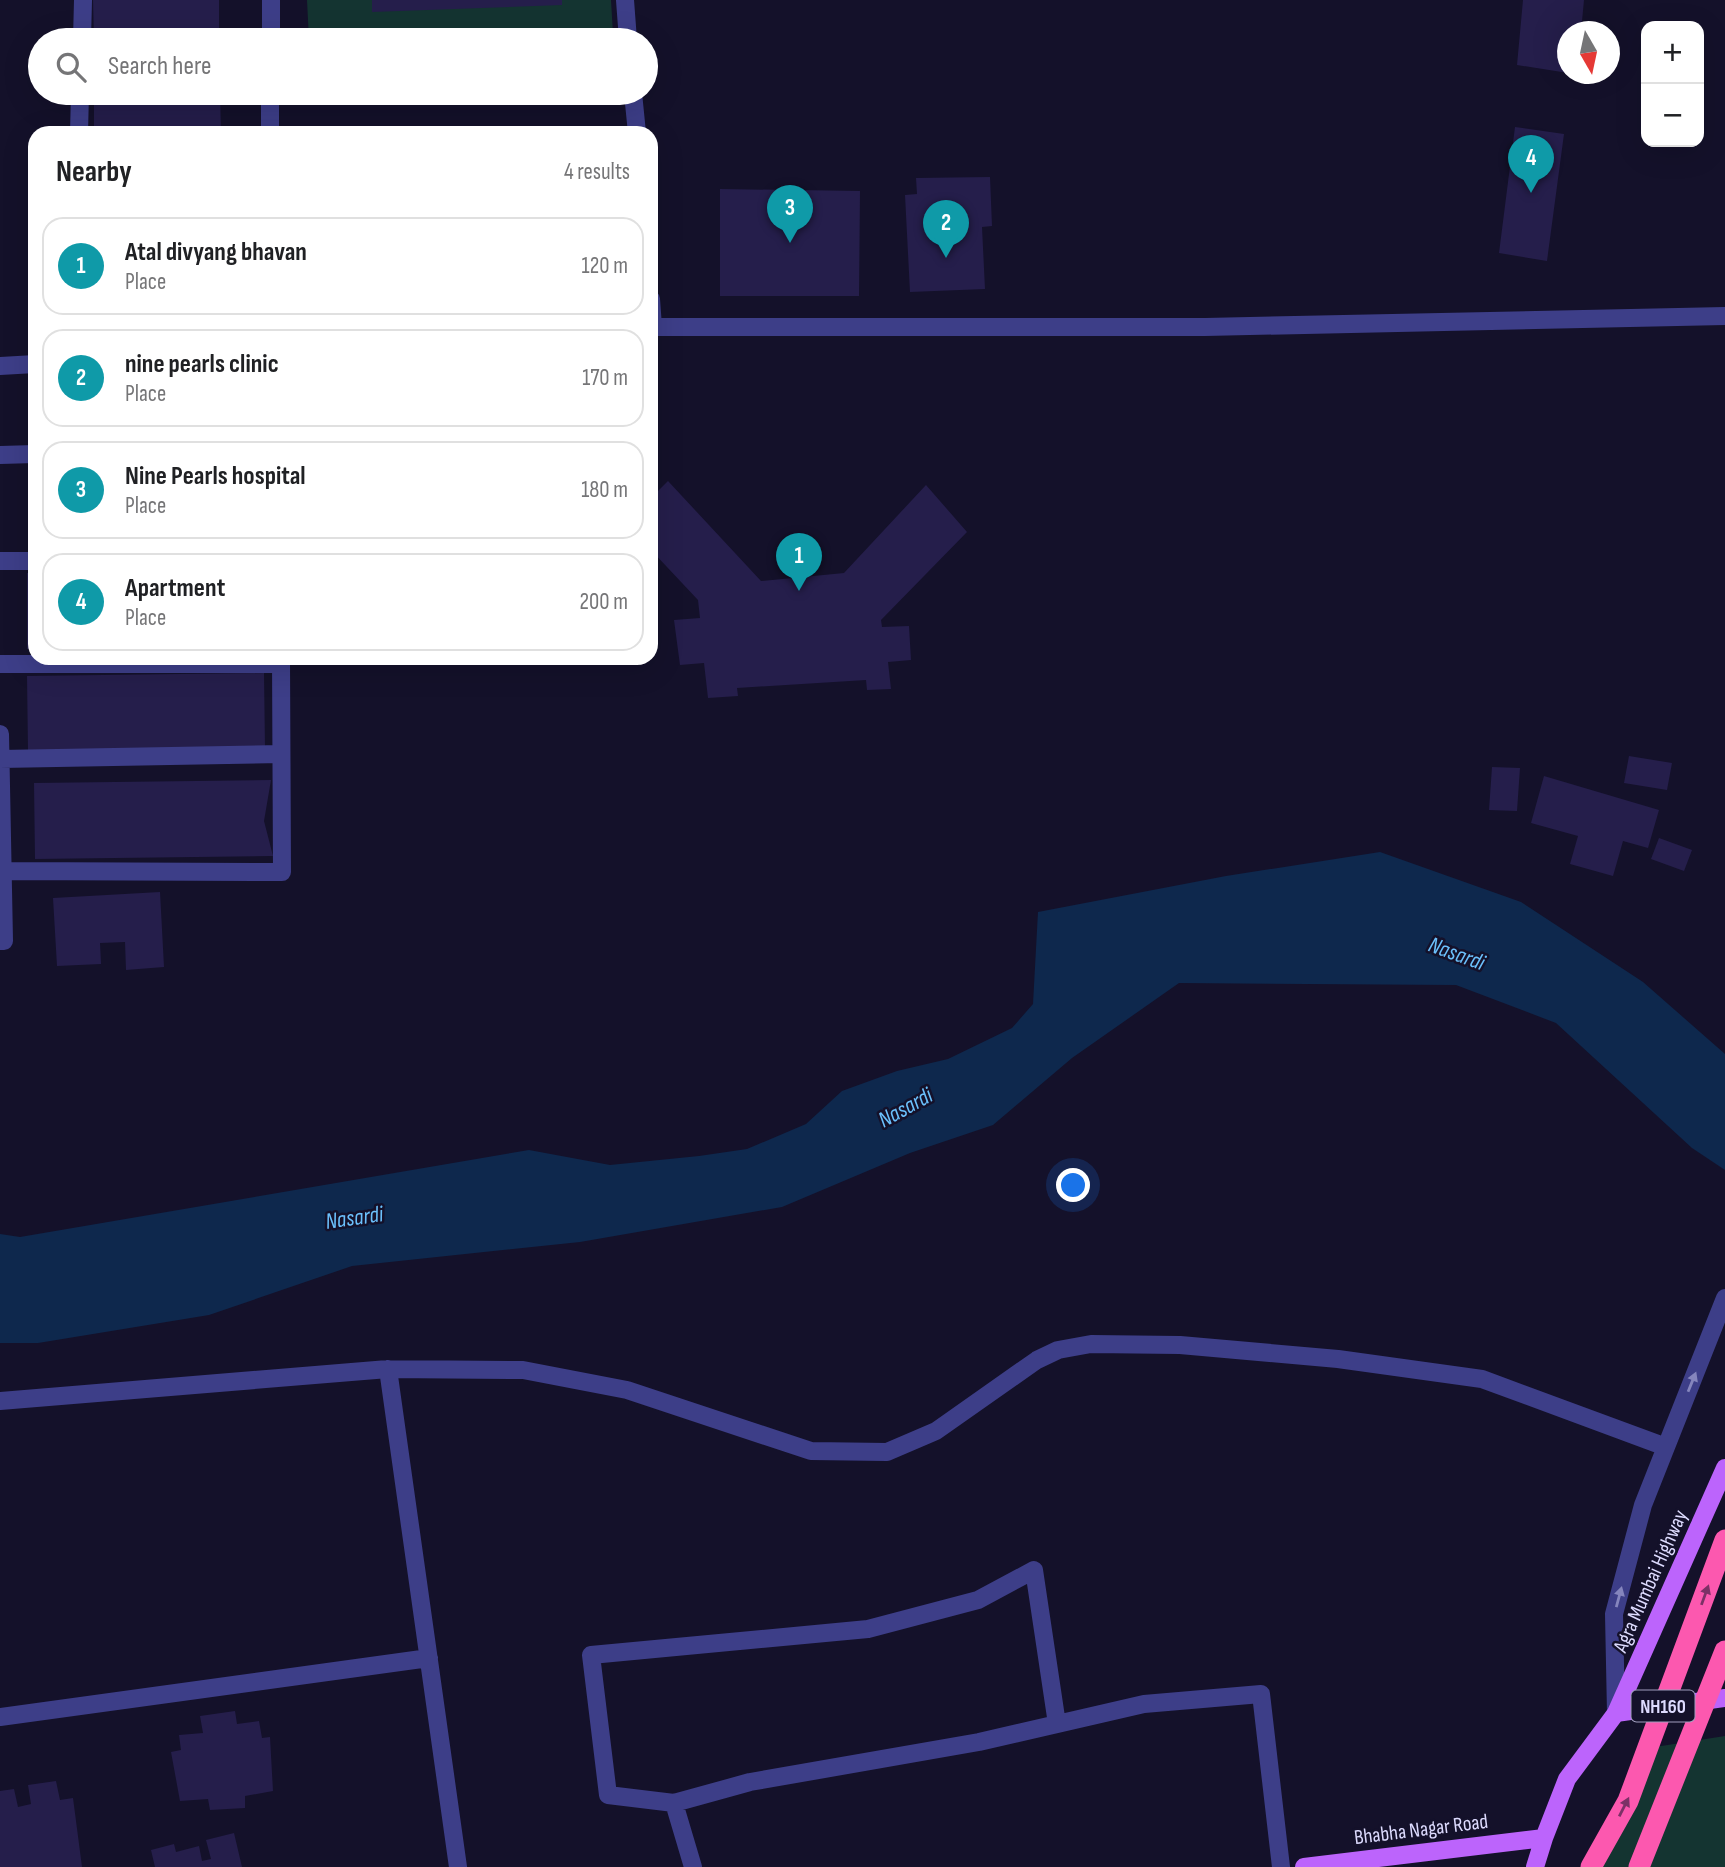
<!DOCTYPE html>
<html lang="en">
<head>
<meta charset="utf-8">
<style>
  :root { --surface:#fff; --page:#f6f6f6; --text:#202124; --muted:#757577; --line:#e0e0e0; --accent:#177d85 }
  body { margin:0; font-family:"Sofia Sans Condensed",sans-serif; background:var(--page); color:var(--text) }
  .controls { position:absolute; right:21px; top:21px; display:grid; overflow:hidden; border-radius:14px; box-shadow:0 7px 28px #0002 }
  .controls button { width:63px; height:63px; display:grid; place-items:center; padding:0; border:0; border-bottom:2px solid var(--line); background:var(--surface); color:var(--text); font:35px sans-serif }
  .compass { position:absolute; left:1557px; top:21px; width:63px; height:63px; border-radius:50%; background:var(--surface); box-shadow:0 7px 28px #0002; rotate:171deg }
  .you { position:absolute; left:1074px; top:1186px; width:24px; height:24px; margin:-18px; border:5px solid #fff; border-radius:50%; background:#1a73e8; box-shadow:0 0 0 10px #1a73e833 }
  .badge { display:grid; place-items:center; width:46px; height:46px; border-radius:50%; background:var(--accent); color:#fff; font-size:23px; font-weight:700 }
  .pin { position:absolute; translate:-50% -58px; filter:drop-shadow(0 2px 4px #0008) }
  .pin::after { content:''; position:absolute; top:37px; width:24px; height:21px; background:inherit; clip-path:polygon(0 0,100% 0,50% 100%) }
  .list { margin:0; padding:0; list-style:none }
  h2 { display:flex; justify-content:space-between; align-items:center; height:91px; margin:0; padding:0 28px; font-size:30px }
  h2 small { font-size:23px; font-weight:400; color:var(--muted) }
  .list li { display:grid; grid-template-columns:46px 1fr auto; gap:21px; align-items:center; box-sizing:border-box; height:98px; margin:0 14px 14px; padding:0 14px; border:2px solid var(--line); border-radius:21px }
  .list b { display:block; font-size:26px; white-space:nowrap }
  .list p { margin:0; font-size:23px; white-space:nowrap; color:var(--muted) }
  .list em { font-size:23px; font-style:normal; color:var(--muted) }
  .icon { flex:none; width:38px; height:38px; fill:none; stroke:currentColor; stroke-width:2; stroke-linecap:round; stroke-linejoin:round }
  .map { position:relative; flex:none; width:1725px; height:1867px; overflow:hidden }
  .search { position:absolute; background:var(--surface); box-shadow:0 7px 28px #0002; left:28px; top:28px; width:630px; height:77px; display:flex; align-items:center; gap:18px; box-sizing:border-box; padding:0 24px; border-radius:38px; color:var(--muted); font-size:26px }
  .panel { position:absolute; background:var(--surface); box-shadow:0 7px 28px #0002; left:28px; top:126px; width:630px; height:539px; border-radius:21px }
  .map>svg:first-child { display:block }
  .green { fill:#143431 }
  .water { fill:#0e284d }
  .building { fill:#251e4b }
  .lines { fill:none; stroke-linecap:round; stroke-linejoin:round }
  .minor { stroke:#3d3e88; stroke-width:18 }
  .major { stroke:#bc64fc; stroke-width:18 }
  .highway-bridge { stroke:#fc58af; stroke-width:21 }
  .oneway { fill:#8585bd }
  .oneway2 { fill:#7c3166 }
  .labels { text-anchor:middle; stroke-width:5; stroke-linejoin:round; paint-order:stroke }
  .shield { fill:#14112a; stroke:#a19ebe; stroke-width:2 }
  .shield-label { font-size:19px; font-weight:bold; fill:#dddbfe }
  .street-label { font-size:21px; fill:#dddbfe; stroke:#14112a }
  .water-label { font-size:23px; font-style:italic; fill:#6bc0fc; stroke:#14112a }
</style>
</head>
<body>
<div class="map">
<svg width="1725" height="1867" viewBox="0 0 1725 1867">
  <rect width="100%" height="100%" fill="#14112a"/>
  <!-- green -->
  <path class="green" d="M307,0H611L613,34L441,40H309Z
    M1725,1736V1867H1592L1655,1747Z"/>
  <!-- water -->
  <path class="water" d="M1380,852L1521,902L1643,982L1725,1054V1170L1692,1148L1556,1023L1456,985L1179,983L1072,1058L993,1125L910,1153L782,1207L580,1242L352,1266L209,1315L38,1343H0V1234L20,1237L529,1150L610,1165L699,1156L747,1149L806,1124L842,1091L897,1071L948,1059L1012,1028L1033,1004L1038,912L1226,876Z"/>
  <!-- building -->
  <path class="building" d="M93,0H219V40H94Z
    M372,0H562V5L372,12Z
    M1523,0H1584L1581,32H1568V73L1517,65Z
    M94,93H220L221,133H94Z
    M1515,127L1564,134L1547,261L1499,253Z
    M990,177L992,226L982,227L985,289L910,292L905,195L917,194L916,178Z
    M720,189L860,191L859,296H720Z
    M28,469H35V544H29Z
    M668,481L761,581L844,573L926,485L967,532L881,620L882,627L909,626L911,660L888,662L891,689L867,690L866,680L737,688L738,696L708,698L704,663L680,665L674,620L700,618L698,600L651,550V498Z
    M27,573H35V649H27Z
    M264,673L265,748L28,751L27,676Z
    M1629,756L1672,763L1667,790L1624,783Z
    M1492,767L1520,768L1517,811L1489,810Z
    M1544,776L1659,810L1648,848L1623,841L1613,876L1570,864L1578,836L1531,823Z
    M271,780L264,821L273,856L35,859L34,783Z
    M1659,838L1692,850L1684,871L1651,859Z
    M160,892L164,967L126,970L125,942L100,943L101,964L57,966L53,898Z
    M235,1711L237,1724L259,1721L262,1738L270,1737L273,1791L245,1796V1808L210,1810L208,1799L180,1801L171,1752L181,1750L179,1735L203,1733L200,1716Z
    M56,1781L60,1800L73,1798L82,1867H0V1791L14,1789L18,1807L31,1804L28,1785Z
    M234,1833L242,1867H155L151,1850L174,1844L176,1852L199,1846L202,1861L211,1859L206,1840Z"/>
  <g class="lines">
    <!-- minor -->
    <path class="minor" d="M625,0L628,40
      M82,40L83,0
      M271,40V0
      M633,93L637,133
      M79,133L80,93
      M270,133V93
      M651,299L653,327
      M651,327H1205L1725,316
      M0,366L35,364
      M0,455L35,454
      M0,561H35
      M0,664H281
      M0,734L4,941H0
      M0,759L281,754
      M3,871L282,872L281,658
      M388,1369L458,1867
      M0,1401L388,1369L523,1370L627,1390L811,1451L887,1452L936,1431L1037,1360L1058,1350L1091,1344L1180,1345L1338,1359L1482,1379L1666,1447
      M1616,1713L1614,1614L1643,1505L1725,1298
      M0,1717L429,1658
      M674,1803L608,1795L591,1655L868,1629L978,1600L1034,1570L1057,1724
      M693,1867L674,1803L750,1782L979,1742L1144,1704L1261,1694L1281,1867"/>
    <!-- major -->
    <path class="major" d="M1616,1713L1725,1698
      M1304,1867L1544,1838
      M1535,1867L1544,1838L1567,1779L1616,1713L1725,1468"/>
    <!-- highway-bridge -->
    <path class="highway-bridge" d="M1591,1867L1628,1801L1725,1540
      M1639,1867L1725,1651"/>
  </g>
  <!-- one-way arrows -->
  <defs><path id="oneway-solid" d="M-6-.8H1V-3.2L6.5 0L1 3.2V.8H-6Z" transform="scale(1.75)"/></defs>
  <g class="oneway">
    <use href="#oneway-solid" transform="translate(1692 1382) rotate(-68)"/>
    <use href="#oneway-solid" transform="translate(1619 1597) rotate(-75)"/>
  </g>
  <g class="oneway2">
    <use href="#oneway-solid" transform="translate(1705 1595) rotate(-70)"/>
    <use href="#oneway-solid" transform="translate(1624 1807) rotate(-63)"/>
  </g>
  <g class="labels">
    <!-- shield labels -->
    <rect class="shield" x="1631.5" y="1690.5" width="63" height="31" rx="5"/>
    <g class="shield-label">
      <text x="1663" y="1713">NH160</text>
    </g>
    <!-- street labels -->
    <g class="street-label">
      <text transform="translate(1650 1581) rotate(-66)" y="7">Agra Mumbai Highway</text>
      <text transform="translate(1421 1829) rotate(-7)" y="7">Bhabha Nagar Road</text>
    </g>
    <!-- water labels -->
    <g class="water-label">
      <text transform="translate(1457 953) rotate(20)" y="8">Nasardi</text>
      <text transform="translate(905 1107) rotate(-29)" y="8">Nasardi</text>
      <text transform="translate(354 1217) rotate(-8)" y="8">Nasardi</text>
    </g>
  </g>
</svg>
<div class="controls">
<button>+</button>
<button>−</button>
</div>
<svg class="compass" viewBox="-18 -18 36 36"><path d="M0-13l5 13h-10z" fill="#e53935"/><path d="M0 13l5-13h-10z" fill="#757577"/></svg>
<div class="you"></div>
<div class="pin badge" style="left:799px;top:591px;background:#0f9aa8">1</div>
<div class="pin badge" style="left:946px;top:258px;background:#0f9aa8">2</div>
<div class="pin badge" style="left:790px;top:243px;background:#0f9aa8">3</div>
<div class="pin badge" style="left:1531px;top:193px;background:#0f9aa8">4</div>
<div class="search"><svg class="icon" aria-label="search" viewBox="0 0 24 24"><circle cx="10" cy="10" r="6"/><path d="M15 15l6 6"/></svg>Search here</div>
<section class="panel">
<h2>Nearby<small>4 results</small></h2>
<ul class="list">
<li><span class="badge" style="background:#0f9aa8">1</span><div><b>Atal divyang bhavan</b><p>Place</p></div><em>120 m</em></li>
<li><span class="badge" style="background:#0f9aa8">2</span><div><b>nine pearls clinic</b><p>Place</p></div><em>170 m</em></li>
<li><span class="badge" style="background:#0f9aa8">3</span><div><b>Nine Pearls hospital</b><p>Place</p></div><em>180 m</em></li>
<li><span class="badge" style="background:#0f9aa8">4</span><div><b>Apartment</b><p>Place</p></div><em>200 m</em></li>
</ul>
</section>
</div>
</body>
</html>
